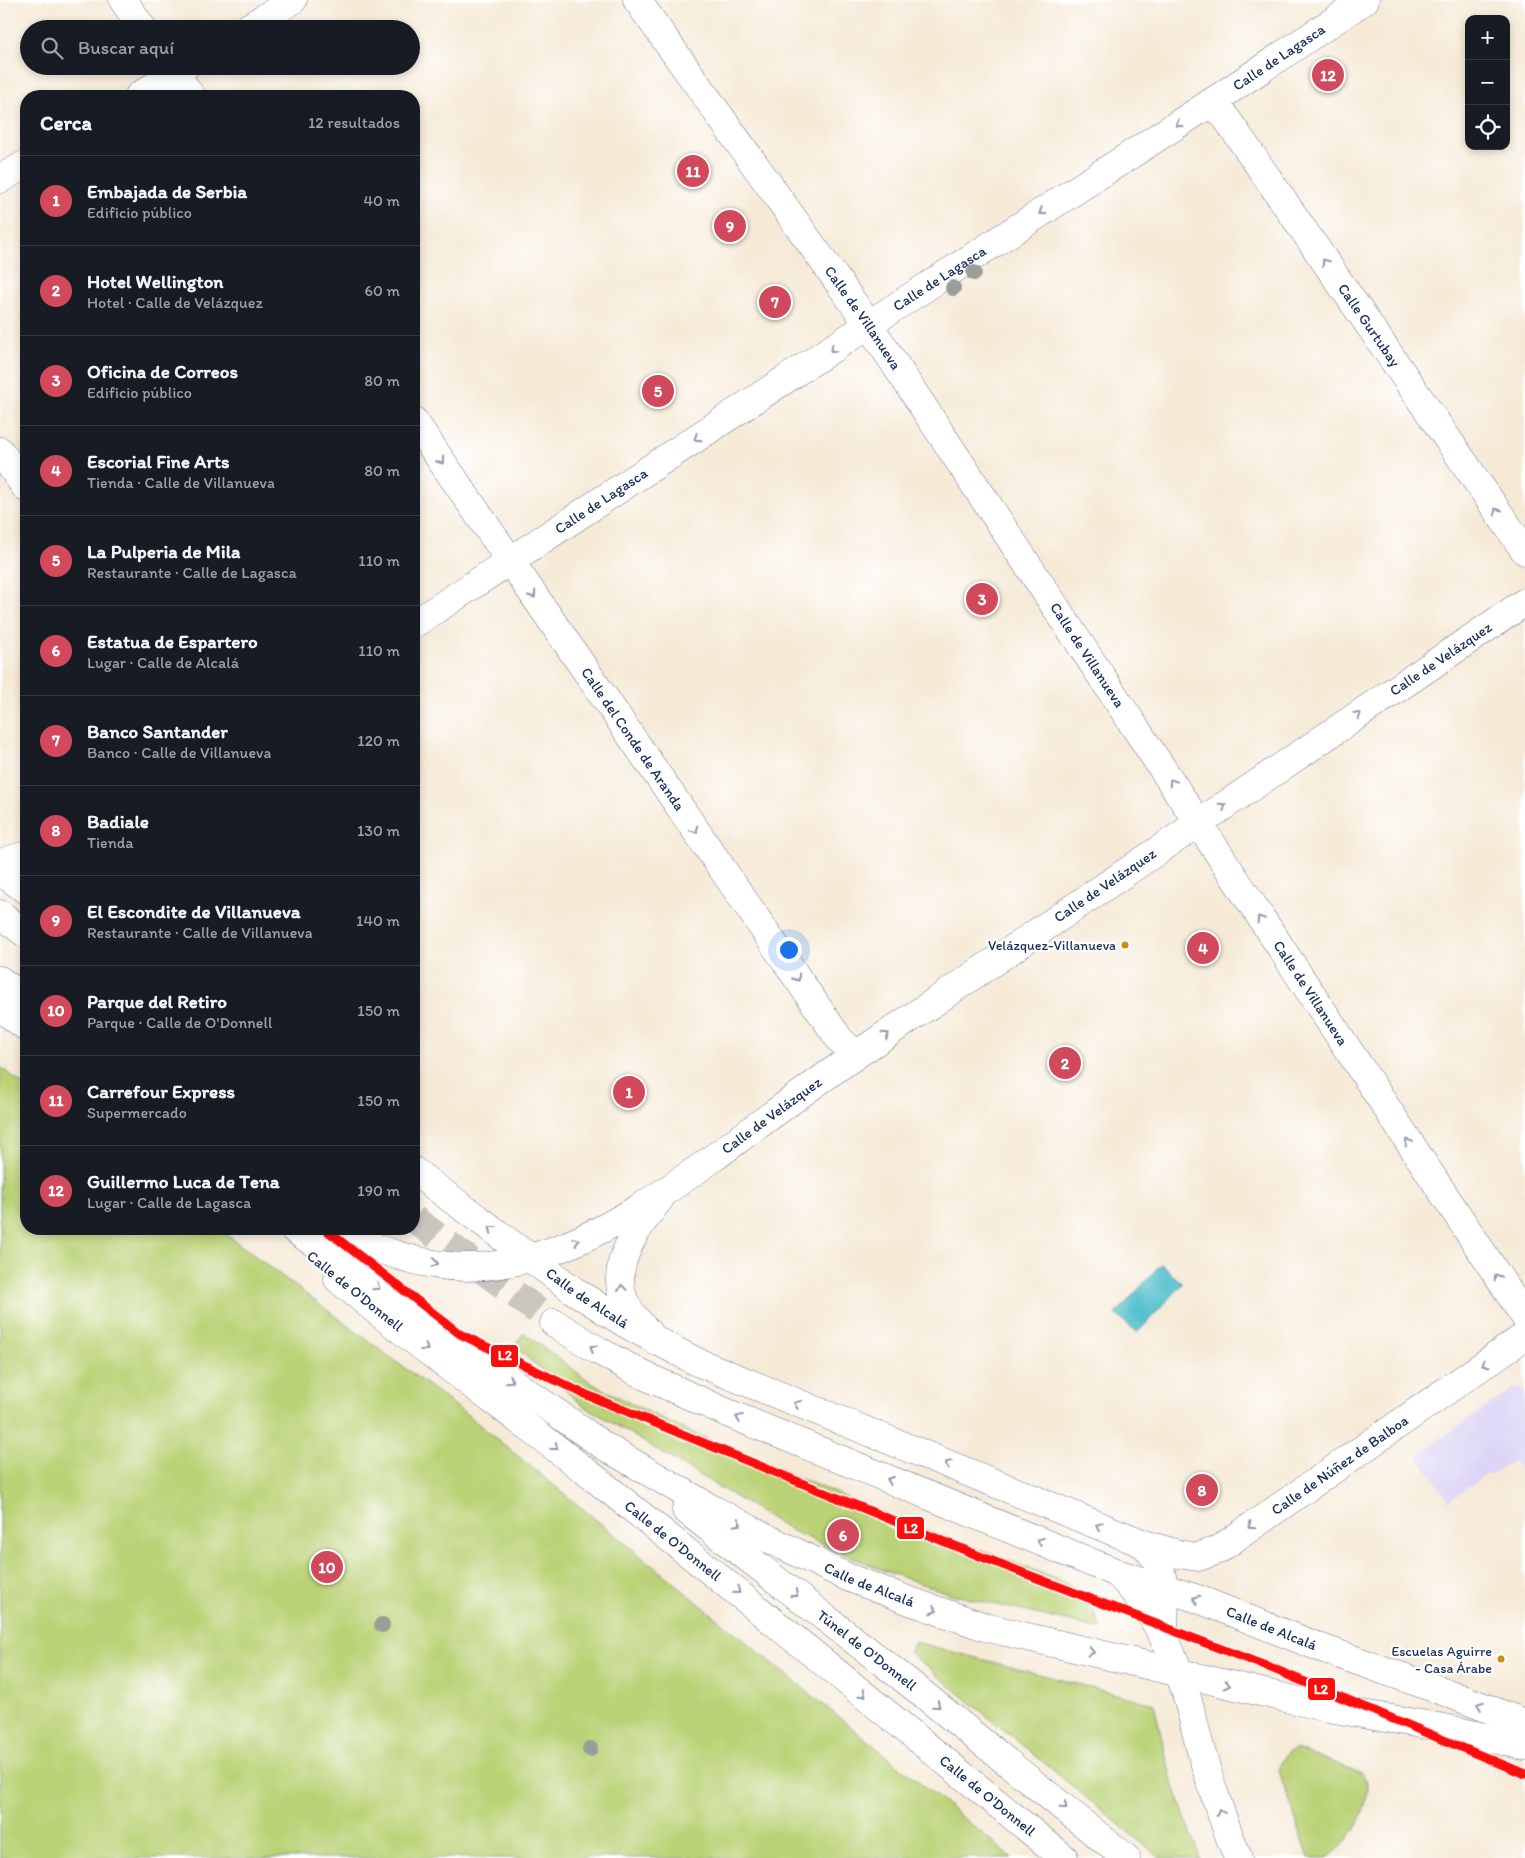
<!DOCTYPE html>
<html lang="es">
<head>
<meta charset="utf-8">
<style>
  :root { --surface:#171b24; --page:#242831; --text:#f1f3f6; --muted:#9ea1a6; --line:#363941; --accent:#d1495b }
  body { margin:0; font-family:Itim,sans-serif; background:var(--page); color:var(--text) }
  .controls { position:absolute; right:15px; top:15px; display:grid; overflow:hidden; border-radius:10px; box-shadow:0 2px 8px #0003 }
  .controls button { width:45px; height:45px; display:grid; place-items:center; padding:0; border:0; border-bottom:1px solid var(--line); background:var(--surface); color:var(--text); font:25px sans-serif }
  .you { position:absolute; left:788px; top:949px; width:18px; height:18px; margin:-12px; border:4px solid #fff; border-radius:50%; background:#1a73e8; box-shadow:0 0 0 8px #1a73e833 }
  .badge { display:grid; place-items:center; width:32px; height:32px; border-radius:50%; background:var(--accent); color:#fff; font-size:16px; font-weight:700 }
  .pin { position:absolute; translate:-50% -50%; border:2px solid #fff; box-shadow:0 1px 5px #0006 }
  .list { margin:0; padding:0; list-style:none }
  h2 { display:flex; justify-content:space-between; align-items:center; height:65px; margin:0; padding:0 20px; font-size:21px }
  h2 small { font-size:16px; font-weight:400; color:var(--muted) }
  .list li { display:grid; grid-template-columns:32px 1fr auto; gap:15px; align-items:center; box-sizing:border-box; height:90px; padding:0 20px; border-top:1px solid var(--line) }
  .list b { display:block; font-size:19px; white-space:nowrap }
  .list p { margin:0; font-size:16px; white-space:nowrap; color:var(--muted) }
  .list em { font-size:16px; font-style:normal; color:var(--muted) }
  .icon { flex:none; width:28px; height:28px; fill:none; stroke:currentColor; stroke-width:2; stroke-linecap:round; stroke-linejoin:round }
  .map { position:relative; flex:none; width:1525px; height:1858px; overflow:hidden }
  .search { position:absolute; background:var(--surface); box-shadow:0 2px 8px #0003; left:20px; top:20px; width:400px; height:55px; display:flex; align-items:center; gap:12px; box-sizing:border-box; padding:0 18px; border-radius:28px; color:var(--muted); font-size:19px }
  .panel { position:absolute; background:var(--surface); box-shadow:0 2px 8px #0003; left:20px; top:90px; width:400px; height:1145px; border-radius:20px }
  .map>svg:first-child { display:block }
  .built { fill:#ddd5f6 }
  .green { fill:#bad175; stroke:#6a806a }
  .water { fill:#55c1ce; stroke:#387896 }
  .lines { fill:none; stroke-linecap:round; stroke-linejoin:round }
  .primary-tunnel { stroke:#cac5bf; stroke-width:28; stroke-dasharray:28 14; stroke-linecap:butt }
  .minor-casing { stroke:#687088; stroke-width:29 }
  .secondary-casing { stroke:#687088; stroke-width:29 }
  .primary-casing { stroke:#687088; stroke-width:29 }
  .minor { stroke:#fff; stroke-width:28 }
  .secondary { stroke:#fff; stroke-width:28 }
  .primary { stroke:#fff; stroke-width:28 }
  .metro-1-casing { stroke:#fff; stroke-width:12 }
  .metro-1 { stroke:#fb0f0c; stroke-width:9 }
  .tree { fill:#989e98 }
  .oneway { stroke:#8d97ae }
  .bus-dot { fill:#cb8e13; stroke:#fff; stroke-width:2 }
  .labels { text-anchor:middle; stroke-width:4.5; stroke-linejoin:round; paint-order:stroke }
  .bus-label { font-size:14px; fill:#1b2f5e; stroke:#fff; text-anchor:end }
  .street-label { font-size:15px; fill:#1b2f5e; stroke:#fff }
  .line-badge { stroke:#fff; stroke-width:2 }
  .badge-label { font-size:14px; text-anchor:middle; font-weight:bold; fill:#fff }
</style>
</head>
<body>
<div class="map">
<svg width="1525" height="1858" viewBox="0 0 1525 1858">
  <rect width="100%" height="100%" fill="#fff"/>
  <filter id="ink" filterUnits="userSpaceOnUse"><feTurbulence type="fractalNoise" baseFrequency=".02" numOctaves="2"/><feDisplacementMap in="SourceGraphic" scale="10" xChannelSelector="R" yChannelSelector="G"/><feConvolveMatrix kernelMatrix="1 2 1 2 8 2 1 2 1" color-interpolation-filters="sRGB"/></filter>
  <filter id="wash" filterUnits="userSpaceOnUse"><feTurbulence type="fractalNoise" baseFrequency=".0096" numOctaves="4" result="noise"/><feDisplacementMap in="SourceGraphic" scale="20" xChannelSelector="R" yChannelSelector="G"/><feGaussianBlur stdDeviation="1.12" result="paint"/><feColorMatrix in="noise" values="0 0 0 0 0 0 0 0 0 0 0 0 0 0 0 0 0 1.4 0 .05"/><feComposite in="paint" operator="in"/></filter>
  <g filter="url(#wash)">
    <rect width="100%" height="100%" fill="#f6ead7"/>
    <!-- built -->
    <path class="built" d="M1514,1388L1525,1391V1477L1513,1460L1489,1476L1487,1474L1449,1501L1417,1455Z"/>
    <!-- green -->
    <path class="green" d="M0,1067L26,1087V1229H219L466,1414L1012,1858H0Z
      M524,1333L593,1384L670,1423L894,1518L1036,1571L1070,1585L1093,1610L1101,1629L954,1595L885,1571L792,1531L581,1404L514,1346Z
      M915,1642L1154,1704L1171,1778L1200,1858H1160L909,1652Z
      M1296,1749L1362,1773C1379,1798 1350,1844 1327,1858H1309L1279,1771C1281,1759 1284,1753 1296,1749Z"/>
    <!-- water -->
    <path class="water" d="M1161,1264L1183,1284L1137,1333L1116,1314Z"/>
  </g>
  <g filter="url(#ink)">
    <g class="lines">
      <!-- primary-tunnel -->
      <path class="primary-tunnel" d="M414,1219L554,1323"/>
      <defs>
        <g id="minor">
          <path d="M123,0L143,29"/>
          <path id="s1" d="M637,0L869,325L1525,1317"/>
          <path d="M246,29L293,0"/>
          <path d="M170,66L191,96"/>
          <path d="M139,96L185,66"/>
          <path id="s2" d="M1209,104L1224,115L1525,551"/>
          <path d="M0,179L26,164"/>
          <path id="s3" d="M414,421L840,1040L856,1055"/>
          <path d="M0,451L26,488"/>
          <path id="s4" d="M414,624L903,302L1209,104L1365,0"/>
          <path d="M0,863L26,855"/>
          <path d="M0,871L26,890"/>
          <path id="s5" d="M414,1171L573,1290L626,1324L695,1361L1144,1544L1178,1554L1198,1557L1218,1550L1525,1336"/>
          <path d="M1144,1544C1148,1549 1153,1554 1156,1560C1168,1579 1164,1616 1164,1638"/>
        </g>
        <g id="secondary">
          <path d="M0,980L26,1000"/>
          <path id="s6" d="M340,1229C373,1251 427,1267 466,1267C496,1267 527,1260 555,1250C610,1230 664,1193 712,1159C761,1123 809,1087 859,1053C1080,901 1303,752 1525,602"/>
          <path d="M657,1342C645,1329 631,1316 624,1300C609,1264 639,1225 660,1199"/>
        </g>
        <g id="primary">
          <path d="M0,914L26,934"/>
          <path d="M0,1007L26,1027"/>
          <path id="s7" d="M294,1229L604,1446L714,1510L769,1539L847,1577L910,1601L985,1627L1328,1708L1444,1728L1525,1746"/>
          <path id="s8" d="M338,1279C418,1347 505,1408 588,1473C748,1600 906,1729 1064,1858"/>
          <path id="s9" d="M554,1323L599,1351L643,1375L730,1414L1117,1573L1198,1599L1324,1649L1445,1692L1525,1723"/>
          <path id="s10" d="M686,1510L908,1682L1126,1858"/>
          <path d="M1117,1573C1145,1601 1165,1635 1179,1672C1190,1701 1195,1732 1204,1761C1214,1794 1225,1826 1238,1858"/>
        </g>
      </defs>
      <!-- minor casing -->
      <use href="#minor" class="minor-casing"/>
      <!-- secondary casing -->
      <use href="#secondary" class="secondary-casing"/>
      <!-- primary casing -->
      <use href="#primary" class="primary-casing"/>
      <!-- minor -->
      <use href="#minor" class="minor"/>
      <!-- secondary -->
      <use href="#secondary" class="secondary"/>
      <!-- primary -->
      <use href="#primary" class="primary"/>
      <defs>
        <path id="metro-1" d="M325,1229L460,1334L582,1393L982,1557L1276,1670L1525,1774"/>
      </defs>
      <!-- metro-1 casing -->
      <use href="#metro-1" class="metro-1-casing"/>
      <!-- metro-1 -->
      <use href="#metro-1" class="metro-1"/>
    </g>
    <!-- trees -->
    <g class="tree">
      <circle cx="974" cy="273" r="8"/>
      <circle cx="953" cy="288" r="8"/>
      <circle cx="382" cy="1625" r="8"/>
      <circle cx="590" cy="1749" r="8"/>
    </g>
    <!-- one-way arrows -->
    <defs><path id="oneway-chevron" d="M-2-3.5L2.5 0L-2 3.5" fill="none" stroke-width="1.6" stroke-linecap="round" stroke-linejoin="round" transform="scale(1.25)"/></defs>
    <g class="oneway">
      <use href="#oneway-chevron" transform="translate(1179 124) rotate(147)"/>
      <use href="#oneway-chevron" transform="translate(1042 212) rotate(147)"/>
      <use href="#oneway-chevron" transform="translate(1325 262) rotate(-125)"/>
      <use href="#oneway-chevron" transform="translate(833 349) rotate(147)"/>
      <use href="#oneway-chevron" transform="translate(697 438) rotate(147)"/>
      <use href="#oneway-chevron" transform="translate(441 461) rotate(55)"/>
      <use href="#oneway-chevron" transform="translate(1497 511) rotate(-125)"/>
      <use href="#oneway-chevron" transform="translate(533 595) rotate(55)"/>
      <use href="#oneway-chevron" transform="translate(1358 715) rotate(-34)"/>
      <use href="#oneway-chevron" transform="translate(1172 782) rotate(-124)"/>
      <use href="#oneway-chevron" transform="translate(1223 806) rotate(-34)"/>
      <use href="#oneway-chevron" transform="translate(695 830) rotate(55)"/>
      <use href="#oneway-chevron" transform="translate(1260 919) rotate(-123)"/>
      <use href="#oneway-chevron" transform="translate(797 978) rotate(55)"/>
      <use href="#oneway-chevron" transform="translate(886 1035) rotate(-34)"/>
      <use href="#oneway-chevron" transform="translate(1408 1142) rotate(-123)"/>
      <use href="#oneway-chevron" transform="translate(492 1229) rotate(-143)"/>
      <use href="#oneway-chevron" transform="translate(576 1241) rotate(-24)"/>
      <use href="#oneway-chevron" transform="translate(435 1263) rotate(10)"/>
      <use href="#oneway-chevron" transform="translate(1497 1277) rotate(-123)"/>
      <use href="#oneway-chevron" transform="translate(377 1287) rotate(35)"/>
      <use href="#oneway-chevron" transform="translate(622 1288) rotate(-98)"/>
      <use href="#oneway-chevron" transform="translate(425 1348) rotate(37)"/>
      <use href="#oneway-chevron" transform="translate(593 1348) rotate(-148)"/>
      <use href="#oneway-chevron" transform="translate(1485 1364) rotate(145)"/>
      <use href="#oneway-chevron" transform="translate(510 1380) rotate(35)"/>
      <use href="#oneway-chevron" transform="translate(797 1404) rotate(-158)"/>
      <use href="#oneway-chevron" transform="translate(739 1418) rotate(-158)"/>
      <use href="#oneway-chevron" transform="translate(555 1447) rotate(38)"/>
      <use href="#oneway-chevron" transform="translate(948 1464) rotate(-158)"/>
      <use href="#oneway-chevron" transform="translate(890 1480) rotate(-158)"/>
      <use href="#oneway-chevron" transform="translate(738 1523) rotate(28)"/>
      <use href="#oneway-chevron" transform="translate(1099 1526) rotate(-158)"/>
      <use href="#oneway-chevron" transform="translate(1251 1526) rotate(145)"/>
      <use href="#oneway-chevron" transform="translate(1040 1541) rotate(-158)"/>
      <use href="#oneway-chevron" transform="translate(737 1591) rotate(39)"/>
      <use href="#oneway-chevron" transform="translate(795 1594) rotate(38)"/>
      <use href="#oneway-chevron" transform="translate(1196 1599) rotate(-160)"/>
      <use href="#oneway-chevron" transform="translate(934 1610) rotate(19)"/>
      <use href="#oneway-chevron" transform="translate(1091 1652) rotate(13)"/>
      <use href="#oneway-chevron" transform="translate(1227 1685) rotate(12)"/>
      <use href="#oneway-chevron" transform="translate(863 1694) rotate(39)"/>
      <use href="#oneway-chevron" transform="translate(937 1705) rotate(39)"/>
      <use href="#oneway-chevron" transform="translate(1480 1705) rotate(-159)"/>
      <use href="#oneway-chevron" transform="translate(1064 1806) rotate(39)"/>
      <use href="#oneway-chevron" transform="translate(1220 1812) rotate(-108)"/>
    </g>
  </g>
  <!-- markers -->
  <g class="bus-dot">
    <circle cx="1125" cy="945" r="4.5"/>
    <circle cx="1501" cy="1659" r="4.5"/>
  </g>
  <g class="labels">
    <!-- bus labels -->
    <g class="bus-label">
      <text x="1116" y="950">Velázquez-Villanueva</text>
      <text x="1492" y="1656">Escuelas Aguirre<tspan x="1492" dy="17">- Casa Árabe</tspan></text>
    </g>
    <!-- street labels -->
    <g class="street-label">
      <text dy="5" stroke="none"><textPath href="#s4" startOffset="1034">Calle de Lagasca</textPath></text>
      <text dy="5" stroke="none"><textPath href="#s4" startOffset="629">Calle de Lagasca</textPath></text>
      <text dy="5" stroke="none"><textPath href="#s1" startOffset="390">Calle de Villanueva</textPath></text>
      <text dy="5" stroke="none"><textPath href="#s2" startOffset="274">Calle Gurtubay</textPath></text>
      <text dy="5" stroke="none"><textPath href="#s4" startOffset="224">Calle de Lagasca</textPath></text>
      <text dy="5" stroke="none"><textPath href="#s1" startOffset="795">Calle de Villanueva</textPath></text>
      <text dy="5" stroke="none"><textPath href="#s6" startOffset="1290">Calle de Velázquez</textPath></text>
      <text dy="5" stroke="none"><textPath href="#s3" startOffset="386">Calle del Conde de Aranda</textPath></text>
      <text dy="5" stroke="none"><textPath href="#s6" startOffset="885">Calle de Velázquez</textPath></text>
      <text dy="5" stroke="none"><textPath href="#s1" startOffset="1200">Calle de Villanueva</textPath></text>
      <text dy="5" stroke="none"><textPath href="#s6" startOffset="480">Calle de Velázquez</textPath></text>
      <text transform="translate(355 1291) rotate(39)" y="5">Calle de O'Donnell</text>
      <text dy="5" stroke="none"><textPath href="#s5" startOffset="215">Calle de Alcalá</textPath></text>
      <text dy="5" stroke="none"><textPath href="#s5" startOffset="1050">Calle de Núñez de Balboa</textPath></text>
      <text dy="5" stroke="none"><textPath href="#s8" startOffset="425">Calle de O'Donnell</textPath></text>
      <text dy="5" stroke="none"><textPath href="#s7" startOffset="678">Calle de Alcalá</textPath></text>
      <text dy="5" stroke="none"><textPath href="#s9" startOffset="781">Calle de Alcalá</textPath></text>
      <text dy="5" stroke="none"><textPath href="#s10" startOffset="229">Túnel de O'Donnell</textPath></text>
      <text dy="5" stroke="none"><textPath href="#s8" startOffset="830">Calle de O'Donnell</textPath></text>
    </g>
  </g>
  <g class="line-badge">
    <rect x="490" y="1344" width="29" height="24" rx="5" fill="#fb0f0c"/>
    <rect x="896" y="1516" width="29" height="24" rx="5" fill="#fb0f0c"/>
    <rect x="1307" y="1677" width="29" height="24" rx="5" fill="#fb0f0c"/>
  </g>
  <g class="badge-label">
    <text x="505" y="1360">L2</text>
    <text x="911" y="1533">L2</text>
    <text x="1321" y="1694">L2</text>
  </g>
</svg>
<div class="controls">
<button>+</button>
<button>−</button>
<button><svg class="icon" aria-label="locate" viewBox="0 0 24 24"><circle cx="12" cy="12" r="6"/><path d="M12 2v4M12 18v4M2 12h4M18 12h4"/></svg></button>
</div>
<div class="you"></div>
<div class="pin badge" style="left:629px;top:1092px">1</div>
<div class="pin badge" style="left:1065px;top:1063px">2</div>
<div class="pin badge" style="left:982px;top:599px">3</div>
<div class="pin badge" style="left:1203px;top:948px">4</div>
<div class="pin badge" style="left:658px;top:391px">5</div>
<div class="pin badge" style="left:843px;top:1535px">6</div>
<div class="pin badge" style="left:775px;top:302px">7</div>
<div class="pin badge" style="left:1202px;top:1490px">8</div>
<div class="pin badge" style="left:730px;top:226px">9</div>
<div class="pin badge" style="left:327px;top:1567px">10</div>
<div class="pin badge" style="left:693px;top:171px">11</div>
<div class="pin badge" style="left:1328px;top:75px">12</div>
<div class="search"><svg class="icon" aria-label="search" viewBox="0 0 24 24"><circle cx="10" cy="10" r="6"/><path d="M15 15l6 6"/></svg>Buscar aquí</div>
<section class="panel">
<h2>Cerca<small>12 resultados</small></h2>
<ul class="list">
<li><span class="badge">1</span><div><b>Embajada de Serbia</b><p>Edificio público</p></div><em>40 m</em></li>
<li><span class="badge">2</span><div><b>Hotel Wellington</b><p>Hotel · Calle de Velázquez</p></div><em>60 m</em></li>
<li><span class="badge">3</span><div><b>Oficina de Correos</b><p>Edificio público</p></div><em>80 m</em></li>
<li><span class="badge">4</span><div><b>Escorial Fine Arts</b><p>Tienda · Calle de Villanueva</p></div><em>80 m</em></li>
<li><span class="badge">5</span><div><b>La Pulperia de Mila</b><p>Restaurante · Calle de Lagasca</p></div><em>110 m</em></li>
<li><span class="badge">6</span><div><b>Estatua de Espartero</b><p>Lugar · Calle de Alcalá</p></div><em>110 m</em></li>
<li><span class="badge">7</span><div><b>Banco Santander</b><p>Banco · Calle de Villanueva</p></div><em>120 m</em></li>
<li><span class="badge">8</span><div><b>Badiale</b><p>Tienda</p></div><em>130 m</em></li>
<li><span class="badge">9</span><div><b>El Escondite de Villanueva</b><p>Restaurante · Calle de Villanueva</p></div><em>140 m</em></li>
<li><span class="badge">10</span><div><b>Parque del Retiro</b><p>Parque · Calle de O'Donnell</p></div><em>150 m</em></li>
<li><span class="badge">11</span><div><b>Carrefour Express</b><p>Supermercado</p></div><em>150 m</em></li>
<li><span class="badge">12</span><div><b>Guillermo Luca de Tena</b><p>Lugar · Calle de Lagasca</p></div><em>190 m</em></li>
</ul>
</section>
</div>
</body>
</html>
